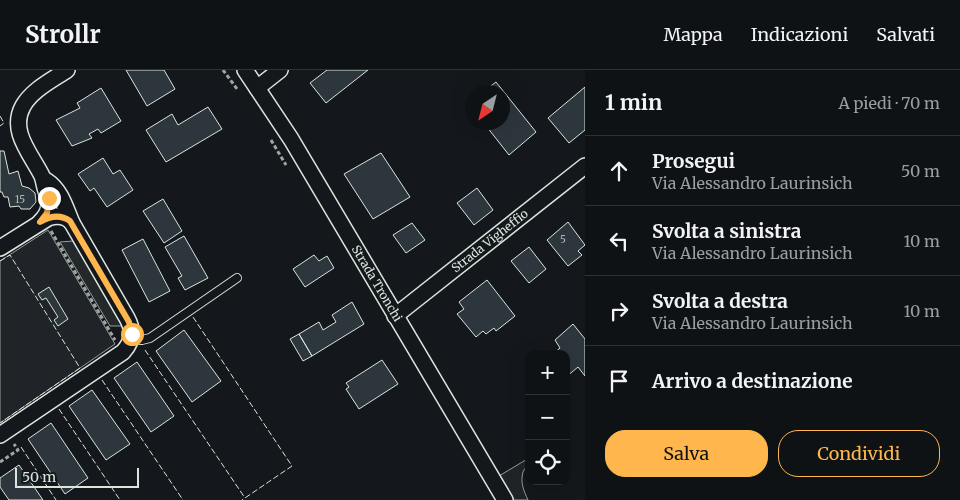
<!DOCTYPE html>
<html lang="it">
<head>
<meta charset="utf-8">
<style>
  :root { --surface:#0f1215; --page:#1d2022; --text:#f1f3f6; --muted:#9b9ea0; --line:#2f3234; --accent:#ffb74d }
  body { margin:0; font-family:Merriweather,serif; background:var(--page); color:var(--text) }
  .controls { position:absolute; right:15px; bottom:15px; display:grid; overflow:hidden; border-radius:10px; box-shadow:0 5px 20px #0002 }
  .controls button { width:45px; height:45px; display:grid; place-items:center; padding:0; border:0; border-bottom:1px solid var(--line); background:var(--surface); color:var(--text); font:25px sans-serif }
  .compass { position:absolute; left:465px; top:15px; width:45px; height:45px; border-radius:50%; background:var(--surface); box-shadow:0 5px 20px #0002; rotate:215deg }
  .scale { position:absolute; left:15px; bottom:12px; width:124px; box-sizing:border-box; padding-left:5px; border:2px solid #d8e6dc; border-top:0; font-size:14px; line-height:18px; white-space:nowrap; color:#d8e6dc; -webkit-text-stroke:4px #14181c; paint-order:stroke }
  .stop { position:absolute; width:15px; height:15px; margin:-11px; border:4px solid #ffb74d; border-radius:50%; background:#fff }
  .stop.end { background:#ffb74d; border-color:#fff; box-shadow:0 1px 5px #0008 }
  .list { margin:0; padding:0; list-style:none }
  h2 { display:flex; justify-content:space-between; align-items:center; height:65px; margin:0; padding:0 20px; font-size:21px }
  h2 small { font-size:16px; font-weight:400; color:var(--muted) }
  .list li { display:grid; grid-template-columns:32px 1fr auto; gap:15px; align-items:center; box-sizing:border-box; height:70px; padding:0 20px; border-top:1px solid var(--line) }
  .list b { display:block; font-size:19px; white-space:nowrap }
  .list p { margin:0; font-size:16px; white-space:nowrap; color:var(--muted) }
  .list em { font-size:16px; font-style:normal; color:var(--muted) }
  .actions { display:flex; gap:10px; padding:15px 20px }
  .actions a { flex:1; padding:11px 0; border:1px solid var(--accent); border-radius:20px; text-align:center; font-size:18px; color:var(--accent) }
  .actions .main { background:var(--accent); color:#111 }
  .icon { flex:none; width:28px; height:28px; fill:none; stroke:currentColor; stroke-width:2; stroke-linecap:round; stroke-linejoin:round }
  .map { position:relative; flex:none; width:585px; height:430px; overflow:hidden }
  header { display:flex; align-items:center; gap:30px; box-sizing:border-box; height:70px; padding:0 25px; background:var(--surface); border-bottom:1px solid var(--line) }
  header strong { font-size:24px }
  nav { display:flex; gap:28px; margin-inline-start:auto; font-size:18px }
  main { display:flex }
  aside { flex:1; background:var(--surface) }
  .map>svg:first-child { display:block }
  .green { fill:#202428; stroke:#939e99 }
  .parking { fill:#24282b; stroke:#939e99 }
  .building { fill:#2c363c; stroke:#d8e6dc }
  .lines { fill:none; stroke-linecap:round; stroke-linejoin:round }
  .service-casing { stroke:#d8e6dc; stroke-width:10 }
  .minor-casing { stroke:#d8e6dc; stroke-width:18 }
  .path { stroke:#9da8a2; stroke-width:3; stroke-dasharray:4 2.5; stroke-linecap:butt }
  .service { stroke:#14181c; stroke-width:8 }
  .minor { stroke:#14181c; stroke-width:15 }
  .fence { stroke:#d8e6dc; stroke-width:1; stroke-dasharray:6 2.5; stroke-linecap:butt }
  .route { stroke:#ffb74d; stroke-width:6 }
  .labels { text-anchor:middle; stroke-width:4; stroke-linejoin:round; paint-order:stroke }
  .number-label { font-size:10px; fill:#adbab4 }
  .street-label { font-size:12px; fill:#d8e6dc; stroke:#14181c }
</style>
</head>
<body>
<header>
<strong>Strollr</strong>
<nav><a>Mappa</a><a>Indicazioni</a><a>Salvati</a></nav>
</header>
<main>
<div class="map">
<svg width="585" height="430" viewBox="0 0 585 430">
  <rect width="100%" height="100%" fill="#14181c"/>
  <!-- green -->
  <path class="green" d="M48,160L115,274L0,353V191Z
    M529,388C529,395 526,396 523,402C520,413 524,421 528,430H513L499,406Z"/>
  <!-- parking -->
  <path class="parking" d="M73,171L122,256H110L60,172Z"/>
  <!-- building -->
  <path class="building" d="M126,0H164L175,19L147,36Z
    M327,0H368L326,33L310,13Z
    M496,12L536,62L509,85L483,52H502V22H483Z
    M585,17V60L569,73L548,48Z
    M101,18L121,51L101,63L98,59L89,64L92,68L72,76L56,50L80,38L77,33Z
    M208,37L222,59L166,92L146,60L172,44L178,55Z
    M0,81H4L9,104L18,101L22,116L29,118L35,123L36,132L30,139H21L19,136L10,137L8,127H4L2,122H0Z
    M381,83L410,127L373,149L344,104Z
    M103,88L113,104L120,100L133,120L107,137L94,118L90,121L78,104Z
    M477,118L493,140L474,155L457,133Z
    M163,129L182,161L164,173L143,141Z
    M568,152L585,175L578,181L582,185L568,196L547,170Z
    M412,153L425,170L406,183L393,165Z
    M184,166L208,208L185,220L178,208L182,206L165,177Z
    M143,169L170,221L149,232L122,180Z
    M529,177L546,199L529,213L511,191Z
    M314,185L319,191L327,186L334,198L305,217L293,199Z
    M487,210L515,246L496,261L494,258L486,264L483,261L476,267L457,244L464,239L459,232Z
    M49,217L68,249L58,256L54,250L58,247L46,228L42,230L38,224Z
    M352,232L364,254L312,286L299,264L319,252L323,260L336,252L332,245Z
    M573,254L585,269V306L578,297L566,307V284H553L560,278L555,270Z
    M184,260L221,311L192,332L156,281Z
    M299,264L312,286L303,291L290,269Z
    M382,290L398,314L359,339L346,319L349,317L346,313Z
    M137,292L174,346L151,362L114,308Z
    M92,320L130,374L106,390L69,336Z
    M51,353L88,408L65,424L28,369Z
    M19,395L43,430H9L0,417V408Z"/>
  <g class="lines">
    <defs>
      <path id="service" d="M131,269L142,270L150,268L237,208"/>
      <g id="minor">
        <path id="s1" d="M245,0L291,69L505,430"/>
        <path d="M257,18L280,0"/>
        <path d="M47,111C61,120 66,139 72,153"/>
        <path d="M40,152C50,143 51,133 46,121C44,116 44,111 42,106C31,84 9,61 23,36C32,20 52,10 67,0"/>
        <path d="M0,178L48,148C57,145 66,145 72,153L127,248C134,261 133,271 123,282L0,365"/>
        <path id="s2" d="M395,246L585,96"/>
      </g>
    </defs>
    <!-- service casing -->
    <use href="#service" class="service-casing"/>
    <!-- minor casing -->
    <use href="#minor" class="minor-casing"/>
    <!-- path -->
    <path class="path" d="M223,0L237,19
      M271,70L286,95
      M51,161L115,270
      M0,392L18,380L14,374"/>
    <!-- service -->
    <use href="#service" class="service"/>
    <!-- minor -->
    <use href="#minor" class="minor"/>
    <!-- fence -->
    <path class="fence" d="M0,46L4,53L0,56
      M0,191L10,185L80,298L0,353
      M193,247L292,396L242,430
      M145,280L245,428
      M102,310L183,430
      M59,339L120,430
      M21,377L56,430"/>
  </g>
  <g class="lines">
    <!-- route -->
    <path class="route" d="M49,128L47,143L40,152C50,146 60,144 70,151L129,252L132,264"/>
  </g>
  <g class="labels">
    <!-- number labels -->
    <g class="number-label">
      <text x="20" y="133">15</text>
      <text x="563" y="173">5</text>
    </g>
    <!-- street labels -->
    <g class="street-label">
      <text dy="4" stroke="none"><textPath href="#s2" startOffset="121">Strada Vigheffio</textPath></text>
      <text dy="4" stroke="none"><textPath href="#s1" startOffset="251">Strada Tronchi</textPath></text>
    </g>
  </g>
</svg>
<div class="controls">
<button>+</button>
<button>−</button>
<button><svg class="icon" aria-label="locate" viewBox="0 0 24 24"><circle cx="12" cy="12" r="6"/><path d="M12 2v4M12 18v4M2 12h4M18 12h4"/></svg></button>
</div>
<svg class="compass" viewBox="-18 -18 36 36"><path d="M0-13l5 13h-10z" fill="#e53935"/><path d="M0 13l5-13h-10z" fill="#9b9ea0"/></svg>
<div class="scale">50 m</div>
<div class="stop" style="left:132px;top:264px"></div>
<div class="stop end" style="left:49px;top:128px"></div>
</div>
<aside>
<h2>1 min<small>A piedi · 70 m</small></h2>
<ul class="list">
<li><svg class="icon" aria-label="ahead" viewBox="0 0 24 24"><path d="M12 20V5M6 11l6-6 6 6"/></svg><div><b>Prosegui</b><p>Via Alessandro Laurinsich</p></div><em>50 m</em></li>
<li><svg class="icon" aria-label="left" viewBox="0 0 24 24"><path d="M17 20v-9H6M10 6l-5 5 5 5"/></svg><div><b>Svolta a sinistra</b><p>Via Alessandro Laurinsich</p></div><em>10 m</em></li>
<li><svg class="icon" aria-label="right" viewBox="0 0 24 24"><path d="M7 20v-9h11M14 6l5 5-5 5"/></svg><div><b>Svolta a destra</b><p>Via Alessandro Laurinsich</p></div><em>10 m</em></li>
<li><svg class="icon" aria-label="arrive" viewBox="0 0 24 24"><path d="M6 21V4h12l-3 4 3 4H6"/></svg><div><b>Arrivo a destinazione</b></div></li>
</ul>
<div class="actions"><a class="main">Salva</a><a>Condividi</a></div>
</aside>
</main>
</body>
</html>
